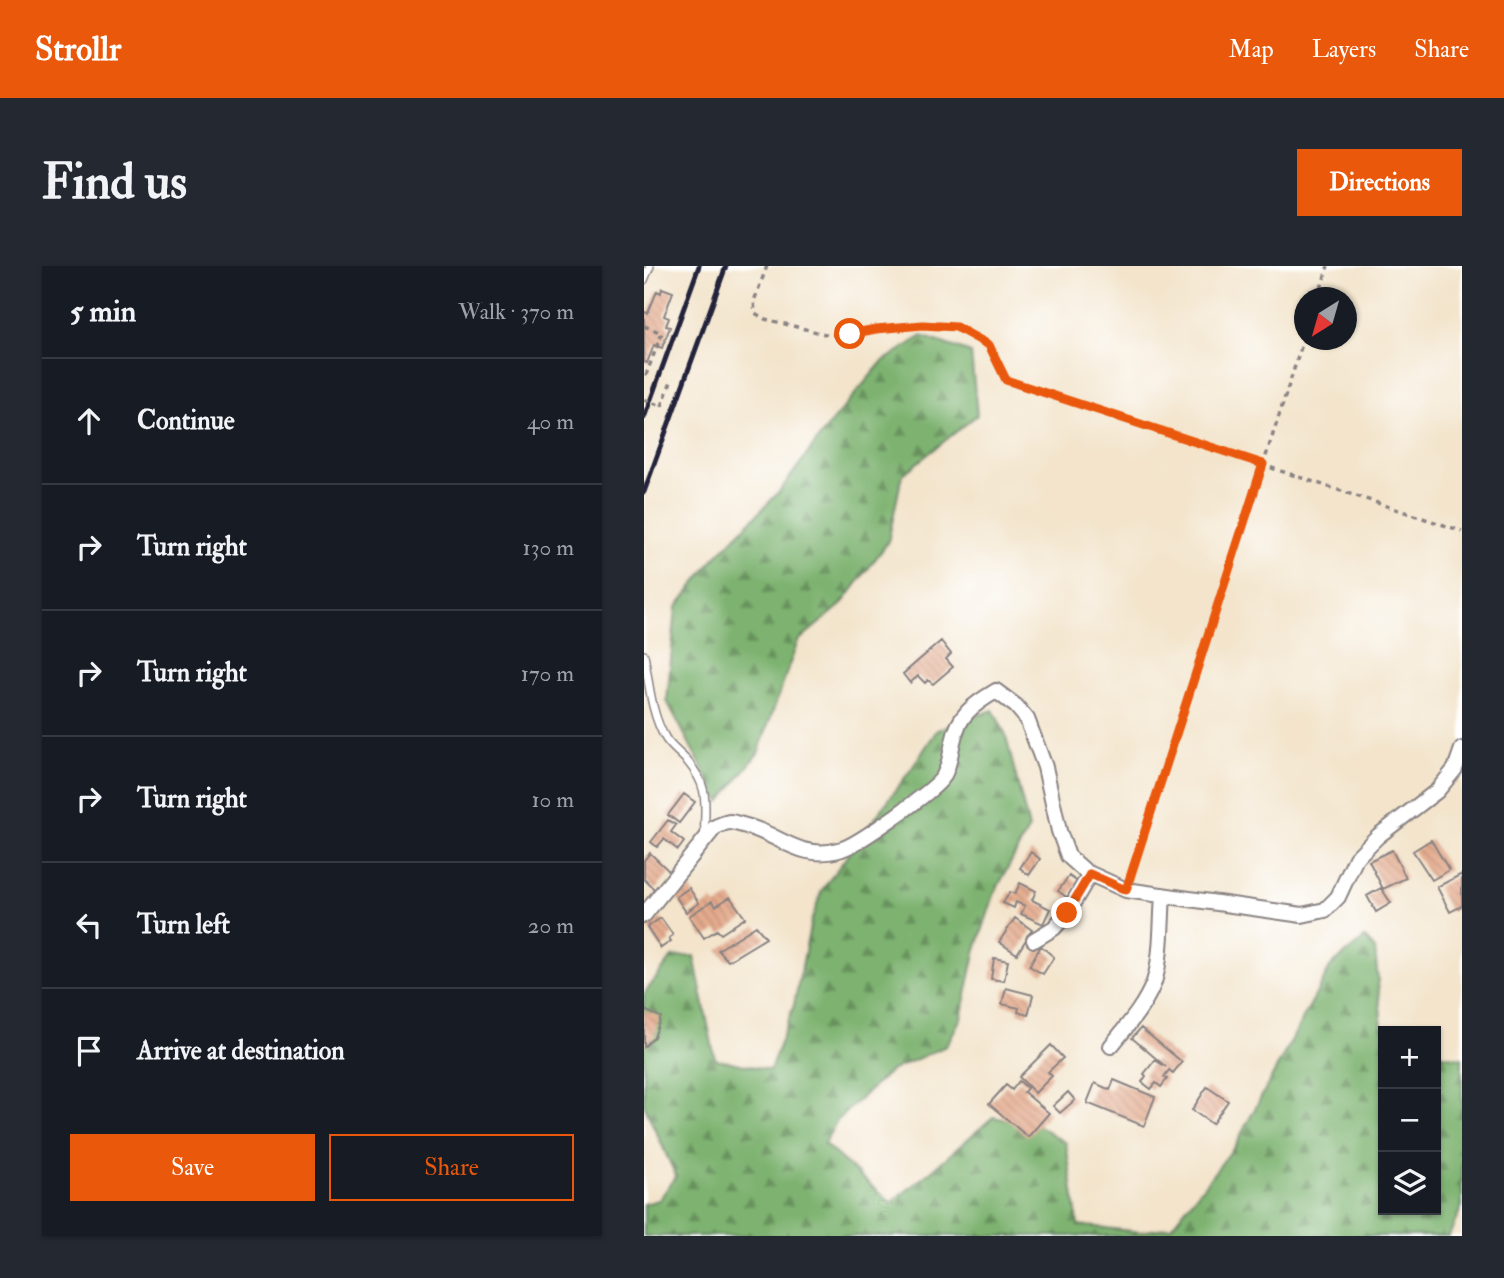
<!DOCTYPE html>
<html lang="en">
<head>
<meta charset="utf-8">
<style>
  :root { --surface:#171b24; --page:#242831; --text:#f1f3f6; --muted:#9ea1a6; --line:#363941; --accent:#ea580c }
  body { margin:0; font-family:"IM FELL Double Pica",serif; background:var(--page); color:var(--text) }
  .controls { position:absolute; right:21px; bottom:21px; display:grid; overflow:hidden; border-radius:0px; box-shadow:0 2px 5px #0004 }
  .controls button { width:63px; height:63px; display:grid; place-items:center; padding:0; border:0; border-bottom:2px solid var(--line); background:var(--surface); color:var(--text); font:35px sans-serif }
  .compass { position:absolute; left:650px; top:21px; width:63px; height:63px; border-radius:50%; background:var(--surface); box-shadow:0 2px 5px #0004; rotate:217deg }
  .stop { position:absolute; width:21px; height:21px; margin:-16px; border:5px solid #ea580c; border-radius:50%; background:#fff }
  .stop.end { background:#ea580c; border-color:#fff; box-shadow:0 2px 7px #0008 }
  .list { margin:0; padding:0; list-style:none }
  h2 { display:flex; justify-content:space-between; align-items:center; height:91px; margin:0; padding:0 28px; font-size:30px }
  h2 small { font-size:23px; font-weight:400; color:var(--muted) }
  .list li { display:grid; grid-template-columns:46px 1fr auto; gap:21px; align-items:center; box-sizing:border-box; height:126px; padding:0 28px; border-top:2px solid var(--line) }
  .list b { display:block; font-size:26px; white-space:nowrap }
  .list em { font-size:23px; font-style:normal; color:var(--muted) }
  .actions { display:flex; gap:14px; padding:21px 28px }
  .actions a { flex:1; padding:16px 0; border:2px solid var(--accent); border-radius:0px; text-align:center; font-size:24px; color:var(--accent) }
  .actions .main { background:var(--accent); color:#fff }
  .icon { flex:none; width:38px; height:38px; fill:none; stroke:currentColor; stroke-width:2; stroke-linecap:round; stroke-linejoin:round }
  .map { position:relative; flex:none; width:818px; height:970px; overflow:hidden; border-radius:0px }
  header { display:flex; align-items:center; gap:42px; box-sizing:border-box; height:98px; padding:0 35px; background:var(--accent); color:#fff }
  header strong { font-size:33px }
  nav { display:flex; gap:38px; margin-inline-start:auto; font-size:24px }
  .intro { display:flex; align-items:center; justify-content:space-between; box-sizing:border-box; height:168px; padding:0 42px }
  h1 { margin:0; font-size:49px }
  .button { padding:18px 32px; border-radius:0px; background:var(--accent); color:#fff; font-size:24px; font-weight:700 }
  main { display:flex; gap:42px; padding:0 42px }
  aside { flex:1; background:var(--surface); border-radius:0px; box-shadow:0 2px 5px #0004 }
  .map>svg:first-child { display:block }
  .forest { fill:url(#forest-firs); stroke:#506a55; stroke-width:2 }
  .building { fill:url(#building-back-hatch) }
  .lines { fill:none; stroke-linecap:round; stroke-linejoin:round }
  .lane-casing { stroke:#8a8383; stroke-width:10 }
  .street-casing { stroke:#8a8383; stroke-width:18 }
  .path { stroke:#8a8383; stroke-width:3.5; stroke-dasharray:5 5; stroke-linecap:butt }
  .lane { stroke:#fff; stroke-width:7 }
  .street { stroke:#fff; stroke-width:14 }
  .rail { stroke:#22223b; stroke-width:5 }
  .path-bridge { stroke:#8a8383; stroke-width:3.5; stroke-dasharray:5 5; stroke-linecap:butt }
  .route { stroke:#ea580c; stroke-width:9 }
</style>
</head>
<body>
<header>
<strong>Strollr</strong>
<nav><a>Map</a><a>Layers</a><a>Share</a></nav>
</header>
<div class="intro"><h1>Find us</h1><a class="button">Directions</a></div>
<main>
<aside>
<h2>5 min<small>Walk · 370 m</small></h2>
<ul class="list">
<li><svg class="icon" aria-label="ahead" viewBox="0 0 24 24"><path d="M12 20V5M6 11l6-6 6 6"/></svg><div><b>Continue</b></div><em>40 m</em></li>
<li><svg class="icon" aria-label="right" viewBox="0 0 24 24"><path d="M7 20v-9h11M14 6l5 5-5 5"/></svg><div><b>Turn right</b></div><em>130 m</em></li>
<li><svg class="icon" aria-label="right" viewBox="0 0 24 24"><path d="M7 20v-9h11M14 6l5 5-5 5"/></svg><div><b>Turn right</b></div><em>170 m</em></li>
<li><svg class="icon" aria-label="right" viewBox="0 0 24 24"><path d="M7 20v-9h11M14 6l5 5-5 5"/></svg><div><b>Turn right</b></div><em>10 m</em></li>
<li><svg class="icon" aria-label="left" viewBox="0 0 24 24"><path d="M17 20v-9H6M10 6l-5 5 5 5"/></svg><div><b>Turn left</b></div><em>20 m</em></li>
<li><svg class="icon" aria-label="arrive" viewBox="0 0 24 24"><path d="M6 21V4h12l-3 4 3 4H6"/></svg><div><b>Arrive at destination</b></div></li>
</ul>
<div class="actions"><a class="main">Save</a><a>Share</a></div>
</aside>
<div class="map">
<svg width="818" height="970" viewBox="0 0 818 970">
  <defs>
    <pattern id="forest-firs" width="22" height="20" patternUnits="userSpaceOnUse" patternTransform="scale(1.75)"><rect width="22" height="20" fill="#7db26f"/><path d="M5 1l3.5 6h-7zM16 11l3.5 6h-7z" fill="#66905c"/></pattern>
    <pattern id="building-back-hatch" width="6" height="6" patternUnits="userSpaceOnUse" patternTransform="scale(1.75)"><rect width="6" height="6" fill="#e4aa8c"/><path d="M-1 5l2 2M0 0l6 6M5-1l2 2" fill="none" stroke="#c3927a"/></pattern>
  </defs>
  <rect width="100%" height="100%" fill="#fff"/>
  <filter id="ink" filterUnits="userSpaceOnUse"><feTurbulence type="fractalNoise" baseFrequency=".0143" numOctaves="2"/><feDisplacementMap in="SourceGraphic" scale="14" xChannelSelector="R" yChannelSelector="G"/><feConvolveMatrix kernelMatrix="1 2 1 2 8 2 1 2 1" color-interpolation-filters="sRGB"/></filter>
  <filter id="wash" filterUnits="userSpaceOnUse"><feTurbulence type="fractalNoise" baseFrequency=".00686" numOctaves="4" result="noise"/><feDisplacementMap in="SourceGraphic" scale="28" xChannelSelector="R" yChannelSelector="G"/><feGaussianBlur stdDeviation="1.57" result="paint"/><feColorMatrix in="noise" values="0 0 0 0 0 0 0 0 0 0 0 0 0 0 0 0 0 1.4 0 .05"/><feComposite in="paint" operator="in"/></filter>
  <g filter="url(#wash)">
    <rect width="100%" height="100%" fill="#f3e4cb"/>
    <!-- forest -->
    <path class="forest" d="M278,70L327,87L333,149L258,209L244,276L197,339L154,375L114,487L76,536L23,435L32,342L69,294L135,226L184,160L238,96Z
      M349,444L361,467L385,562L351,626L331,687L317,752L302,780L246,805L193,854L180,878L247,937L286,906L349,851L395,860L422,877L434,959L496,966L527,961L591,880L687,700L721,672L731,683L738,761L741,765L739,944H792V788L818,792V940L805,970H0V938L15,934L32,910L0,839V728L28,691L50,690L71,793L126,804L150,739L167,656L178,624L268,502L293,464Z"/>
    <g id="blocks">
      <!-- building -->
      <path class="building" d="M18,22L29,26L20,50L25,52L22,60L26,61L18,82L10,79L3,97L0,96V46L4,47L13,25L17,27Z
        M297,375L307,388L302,393L309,401L289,418L284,414L281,417L274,410L266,417L259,408Z
        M40,528L51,536L35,557L24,549Z
        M24,554L32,559L27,566L40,576L34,584L20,573L13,581L7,576Z
        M787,574L805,604L788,614L769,585Z
        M748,584L762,612L739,623L725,595Z
        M387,586L396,593L385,609L376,602Z
        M6,587L27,607L11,624L0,613V594Z
        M818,608V640L806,646L793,621Z
        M425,610L435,617L424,632L414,625Z
        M376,617L392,625L388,634L406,643L399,658L377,648L381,640L372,636L370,642L359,637L366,626L371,628Z
        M45,622L55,637L42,646L32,631Z
        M737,622L747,637L732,646L723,630Z
        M86,631L101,652L77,668L73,664L60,672L45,650L68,635L72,640Z
        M17,652L29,669L25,672L27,675L17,682L3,661Z
        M371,652L388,664L373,688L355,676Z
        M112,660L122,672L84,695L74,684Z
        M397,680L410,691L399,708L385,700Z
        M350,692L364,695L360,715L347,713Z
        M362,722L389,729L384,749L374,746L375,742L358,738Z
        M0,744L17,751L10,771L0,781Z
        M497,762L538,796L529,807L525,804L520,811L523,813L517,821L512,817L507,823L498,816L502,810L500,808L511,794L522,801L488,772Z
        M407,779L419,792L404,806L408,810L391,827L375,811Z
        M470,814L511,831L500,860L443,837L451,817L466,824Z
        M375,815L383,822L380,826L405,847L384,871L345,838L362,819L368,824Z
        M563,821L584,835L568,858L548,844Z
        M424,826L431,834L416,847L409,840Z"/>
    </g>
  </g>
  <g filter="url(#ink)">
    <use href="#blocks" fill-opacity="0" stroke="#8a8383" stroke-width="2"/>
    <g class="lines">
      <defs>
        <path id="lane" d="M0,14L6,0
          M0,389C5,416 7,449 22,473C27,481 37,488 44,496C68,525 59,539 61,572"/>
        <path id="street" d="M0,649L71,561C75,560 81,556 86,556C90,556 97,559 102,560C137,569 157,596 198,583C213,579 291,524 299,511C306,499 306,489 309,476C314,449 330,438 352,425L372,440L383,453L401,501L415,565L424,590L442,606L482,624L658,649L681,644L694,631L712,592L734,570L793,525L811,503L818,483
          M390,674L410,662L423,647L446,608
          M467,780C483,760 501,740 510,716C518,691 517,656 519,629"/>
      </defs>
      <!-- lane casing -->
      <use href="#lane" class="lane-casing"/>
      <!-- street casing -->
      <use href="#street" class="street-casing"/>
      <!-- path -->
      <path class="path" d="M123,0L110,35L111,47L121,53L185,69L279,59L312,61L345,79L362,114L818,265
        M674,32L684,0
        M0,60L18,67L0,114
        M18,140L27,115
        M487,609L660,72"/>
      <!-- lane -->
      <use href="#lane" class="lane"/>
      <!-- street -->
      <use href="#street" class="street"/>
      <!-- rail -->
      <path class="rail" d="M0,152L55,0
        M0,226L82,0"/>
      <!-- path-bridge -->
      <path class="path-bridge" d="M0,134L18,140"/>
    </g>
  </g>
  <g class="lines" filter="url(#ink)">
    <!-- route -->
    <path class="route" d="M206,68L232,63L279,59L312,61L345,79L362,114L619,198L482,624L446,608L423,647"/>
  </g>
</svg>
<div class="controls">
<button>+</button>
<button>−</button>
<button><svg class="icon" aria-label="layers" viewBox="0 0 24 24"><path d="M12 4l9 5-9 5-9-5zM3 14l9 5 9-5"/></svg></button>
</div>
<svg class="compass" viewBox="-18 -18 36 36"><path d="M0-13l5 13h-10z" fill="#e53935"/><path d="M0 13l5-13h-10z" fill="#9ea1a6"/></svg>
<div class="stop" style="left:206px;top:68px"></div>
<div class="stop end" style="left:423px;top:647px"></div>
</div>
</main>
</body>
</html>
